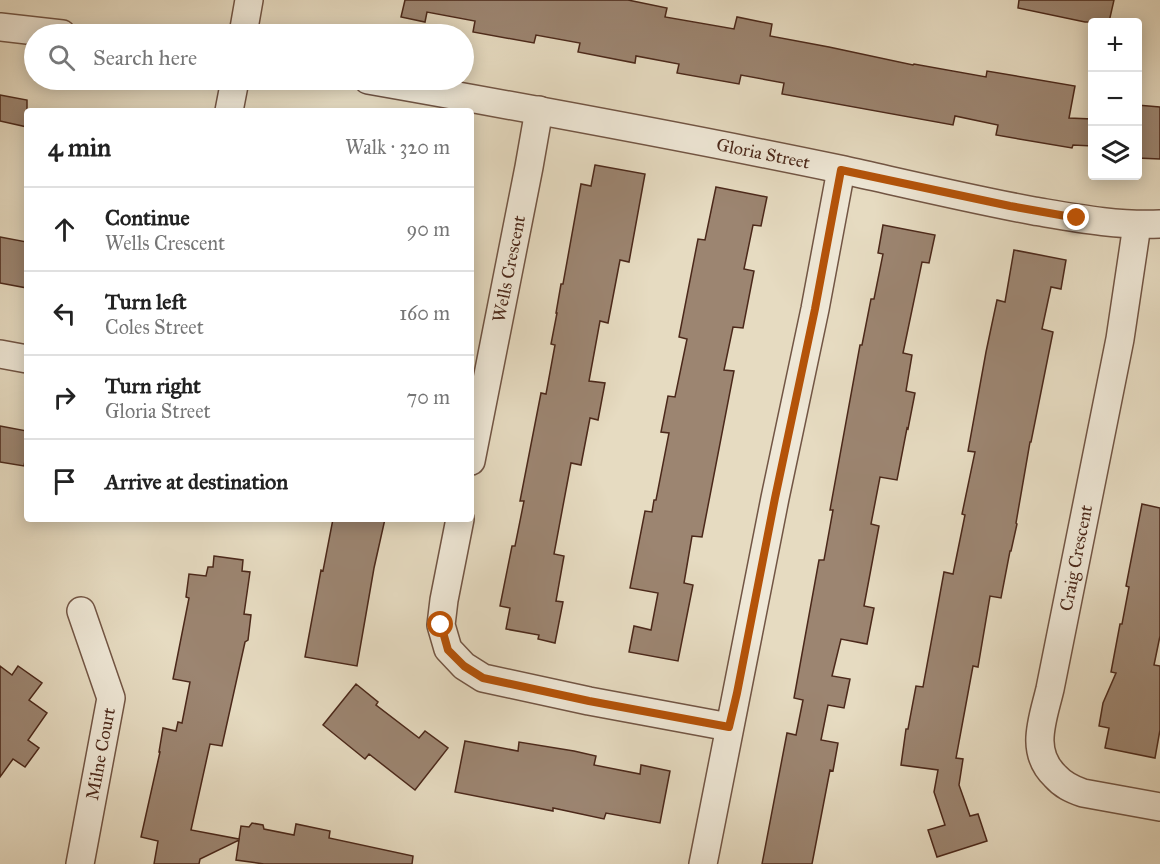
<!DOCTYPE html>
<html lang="en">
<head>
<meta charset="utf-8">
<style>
  :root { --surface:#fff; --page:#f2f2f2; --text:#222; --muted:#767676; --line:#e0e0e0 }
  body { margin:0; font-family:"IM FELL Great Primer",serif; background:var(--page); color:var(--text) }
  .controls { position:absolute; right:18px; top:18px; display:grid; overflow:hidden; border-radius:6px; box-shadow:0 3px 15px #0003 }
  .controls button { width:54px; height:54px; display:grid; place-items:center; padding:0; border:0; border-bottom:2px solid var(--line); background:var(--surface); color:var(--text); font:30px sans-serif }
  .stop { position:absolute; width:18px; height:18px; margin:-14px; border:4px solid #b45309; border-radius:50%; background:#fff }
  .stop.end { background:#b45309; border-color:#fff; box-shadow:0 2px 6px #0008 }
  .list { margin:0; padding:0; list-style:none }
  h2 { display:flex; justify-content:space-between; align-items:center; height:78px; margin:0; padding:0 24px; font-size:26px }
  h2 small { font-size:20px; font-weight:400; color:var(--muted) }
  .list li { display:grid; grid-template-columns:39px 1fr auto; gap:18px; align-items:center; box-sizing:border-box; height:84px; padding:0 24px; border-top:2px solid var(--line) }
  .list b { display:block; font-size:22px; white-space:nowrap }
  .list p { margin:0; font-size:20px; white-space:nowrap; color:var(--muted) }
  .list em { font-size:20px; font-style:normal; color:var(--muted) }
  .icon { flex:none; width:33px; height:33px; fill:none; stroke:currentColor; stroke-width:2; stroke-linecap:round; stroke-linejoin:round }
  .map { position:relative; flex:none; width:1160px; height:864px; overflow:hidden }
  .search { position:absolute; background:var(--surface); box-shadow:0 3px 15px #0003; left:24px; top:24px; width:450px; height:66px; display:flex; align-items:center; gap:15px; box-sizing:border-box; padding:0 21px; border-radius:33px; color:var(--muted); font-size:22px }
  .panel { position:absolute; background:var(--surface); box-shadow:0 3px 15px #0003; left:24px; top:108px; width:450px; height:414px; border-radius:6px }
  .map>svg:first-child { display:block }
  .building { fill:#9c8571; stroke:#4b281a; stroke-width:1.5 }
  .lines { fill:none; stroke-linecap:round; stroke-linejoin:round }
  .street-casing { stroke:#725544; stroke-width:30 }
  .street { stroke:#efe8d7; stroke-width:27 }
  .route { stroke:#b45309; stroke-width:8 }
  .labels { text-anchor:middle; stroke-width:4.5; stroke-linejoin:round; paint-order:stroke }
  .street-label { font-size:18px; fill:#4b281a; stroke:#efe8d7 }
</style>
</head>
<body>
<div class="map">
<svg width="1160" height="864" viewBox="0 0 1160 864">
  <rect width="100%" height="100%" fill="#e6dbc1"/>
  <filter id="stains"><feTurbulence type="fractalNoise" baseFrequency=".00333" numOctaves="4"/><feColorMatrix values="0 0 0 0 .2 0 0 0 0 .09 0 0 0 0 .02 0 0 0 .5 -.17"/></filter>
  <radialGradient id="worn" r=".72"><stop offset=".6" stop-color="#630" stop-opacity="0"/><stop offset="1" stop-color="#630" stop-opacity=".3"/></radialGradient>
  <!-- building -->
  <path class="building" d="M405,0H628L667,8L665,17L734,29L737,17L772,24L770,36L829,47L913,65L914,64L986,77L987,71L1075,86L1069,118L1092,119V146L1073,145L1072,148L996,135L998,125L955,116L953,125L782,94L784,83L741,75L739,84L677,73L679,64L636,56L635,63L578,52L580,43L536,35L534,43L473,32L475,21L427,12L425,22L401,17Z
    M1019,0H1114L1109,22H1085L1018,8Z
    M0,95L27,100V127L0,121Z
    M1137,105L1160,107V159L1137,158Z
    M595,165L645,174L629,262L620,260L608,323L600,321L589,381L605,383L598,420L590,418L581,465L571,463L554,554L564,556L556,601L563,602L555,643L538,639L539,635L506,629L510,608L500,606L512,546H515L524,501H520L541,393L546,394L555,345L551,344L557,313H556L561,284H563L581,184L591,186Z
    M716,187L767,197L761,226L753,225L744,269L754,271L743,328L733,327L724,370L734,371L702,537L692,536L684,583L693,585L678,661L629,652L634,626L651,630L658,593L630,588L645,511L652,512L654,500H656L669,433L661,432L668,396L675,397L687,339L679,337L698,239L705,240Z
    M883,225L935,235L929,263L922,262L903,353L912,355L906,391L915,393L908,429L907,428L897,480L880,477L871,524L879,526L864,606L874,608L867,644L841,639L832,676L850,679L844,708L828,705L821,740L838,743L833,771L830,770L812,864H762L787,733L796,735L803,700L794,698L819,560H824L833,510H830L860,345H862L871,299H874L883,254L878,253Z
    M0,237L27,242V288L0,283Z
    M1014,250L1066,260L1061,289L1051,287L1042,329L1053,332L1031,442H1030L1016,523L1017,524L1011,551H1010L1001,598L990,596L978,667L973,666L956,758L963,759L959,785L970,816L978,814L987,841L937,857L928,830L945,825L934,792L938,770L901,765L906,729H908L916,686L923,687L944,572L953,574L965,515L962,514L975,452L968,451L986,352L997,300L1005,302Z
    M0,426L27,431V451L24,466L0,462Z
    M1142,504L1160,508V636L1154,665L1160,666V730L1155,758L1105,748L1109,728L1099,726L1103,703L1116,673L1111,672L1120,624H1122L1129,587L1126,586Z
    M333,519H385L374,568L357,666L305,657L321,570L323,571Z
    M214,556L243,560L242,571L250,572L244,614L251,615L248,640L245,642L222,746L210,744L191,830L239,839L241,826L249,827L252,823L263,825L264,829L294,835L296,824L330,831L329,838L413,856L412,864H264L236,860L239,840L200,859L199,864H154L158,841L141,837L160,752H159L163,728L176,731L178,722L182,723L190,682L173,679L189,598L186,597L189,574L206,576L208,567H213Z
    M0,666L12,675L18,666L42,683L29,700L47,713L28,740L39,748L25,767L13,759L0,777Z
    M356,684L378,702L376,705L419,738L425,731L448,748L415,790L369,754L365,759L323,725Z
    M465,741L518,751L519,742L574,751L596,756L594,765L640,774L641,765L670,771L660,823L606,813L604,819L553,808V811L455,792Z"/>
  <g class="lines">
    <defs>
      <g id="street">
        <path d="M0,27L62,34"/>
        <path d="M243,34L249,0"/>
        <path id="s1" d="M368,80C527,108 686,137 844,170C907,184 970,199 1034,211C1076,218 1118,226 1160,224"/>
        <path d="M229,111L235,80"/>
        <path d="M1137,225L1120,339L1050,689C1043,719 1029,751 1055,776C1063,785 1071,789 1083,793L1160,807"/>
        <path d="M0,354L27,359"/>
        <path id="s2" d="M471,461L529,167L539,110"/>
        <path d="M460,519L444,600L441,625L448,649L464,666L483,678L589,701L729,727"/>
        <path id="s3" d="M80,864L111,698L81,611"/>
        <path d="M703,864L775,498L815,309L841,170"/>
      </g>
    </defs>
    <!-- street casing -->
    <use href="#street" class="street-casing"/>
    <!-- street -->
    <use href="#street" class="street"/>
  </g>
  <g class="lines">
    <!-- route -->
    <path class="route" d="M441,625L448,650L464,666L483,678L589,701L729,727L737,693L775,498L815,309L841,170L1010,206L1077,218"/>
  </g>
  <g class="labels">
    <!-- street labels -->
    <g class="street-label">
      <text dy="6" stroke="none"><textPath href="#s1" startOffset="402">Gloria Street</textPath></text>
      <text dy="6" stroke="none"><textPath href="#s2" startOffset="196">Wells Crescent</textPath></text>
      <text transform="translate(1076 558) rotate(-79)" y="6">Craig Crescent</text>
      <text dy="6" stroke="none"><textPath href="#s3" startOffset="112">Milne Court</textPath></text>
    </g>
  </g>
  <rect width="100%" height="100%" filter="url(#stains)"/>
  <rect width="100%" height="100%" fill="url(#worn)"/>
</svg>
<div class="controls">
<button>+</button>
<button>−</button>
<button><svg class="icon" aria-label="layers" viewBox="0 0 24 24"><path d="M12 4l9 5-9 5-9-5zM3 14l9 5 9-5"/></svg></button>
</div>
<div class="stop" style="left:441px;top:625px"></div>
<div class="stop end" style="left:1077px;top:218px"></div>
<div class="search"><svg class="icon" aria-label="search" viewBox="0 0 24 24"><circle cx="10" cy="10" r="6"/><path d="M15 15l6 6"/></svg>Search here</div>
<section class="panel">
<h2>4 min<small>Walk · 320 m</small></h2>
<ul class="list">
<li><svg class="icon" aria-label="ahead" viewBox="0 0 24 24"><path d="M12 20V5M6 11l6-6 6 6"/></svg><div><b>Continue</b><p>Wells Crescent</p></div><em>90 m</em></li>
<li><svg class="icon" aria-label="left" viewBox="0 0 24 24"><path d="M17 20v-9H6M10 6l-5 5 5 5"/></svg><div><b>Turn left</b><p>Coles Street</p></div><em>160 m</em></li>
<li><svg class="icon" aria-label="right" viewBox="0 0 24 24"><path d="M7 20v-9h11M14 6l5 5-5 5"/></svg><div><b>Turn right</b><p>Gloria Street</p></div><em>70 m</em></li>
<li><svg class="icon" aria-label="arrive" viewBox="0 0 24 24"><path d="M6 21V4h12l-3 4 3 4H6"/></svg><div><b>Arrive at destination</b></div></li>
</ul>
</section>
</div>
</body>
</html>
